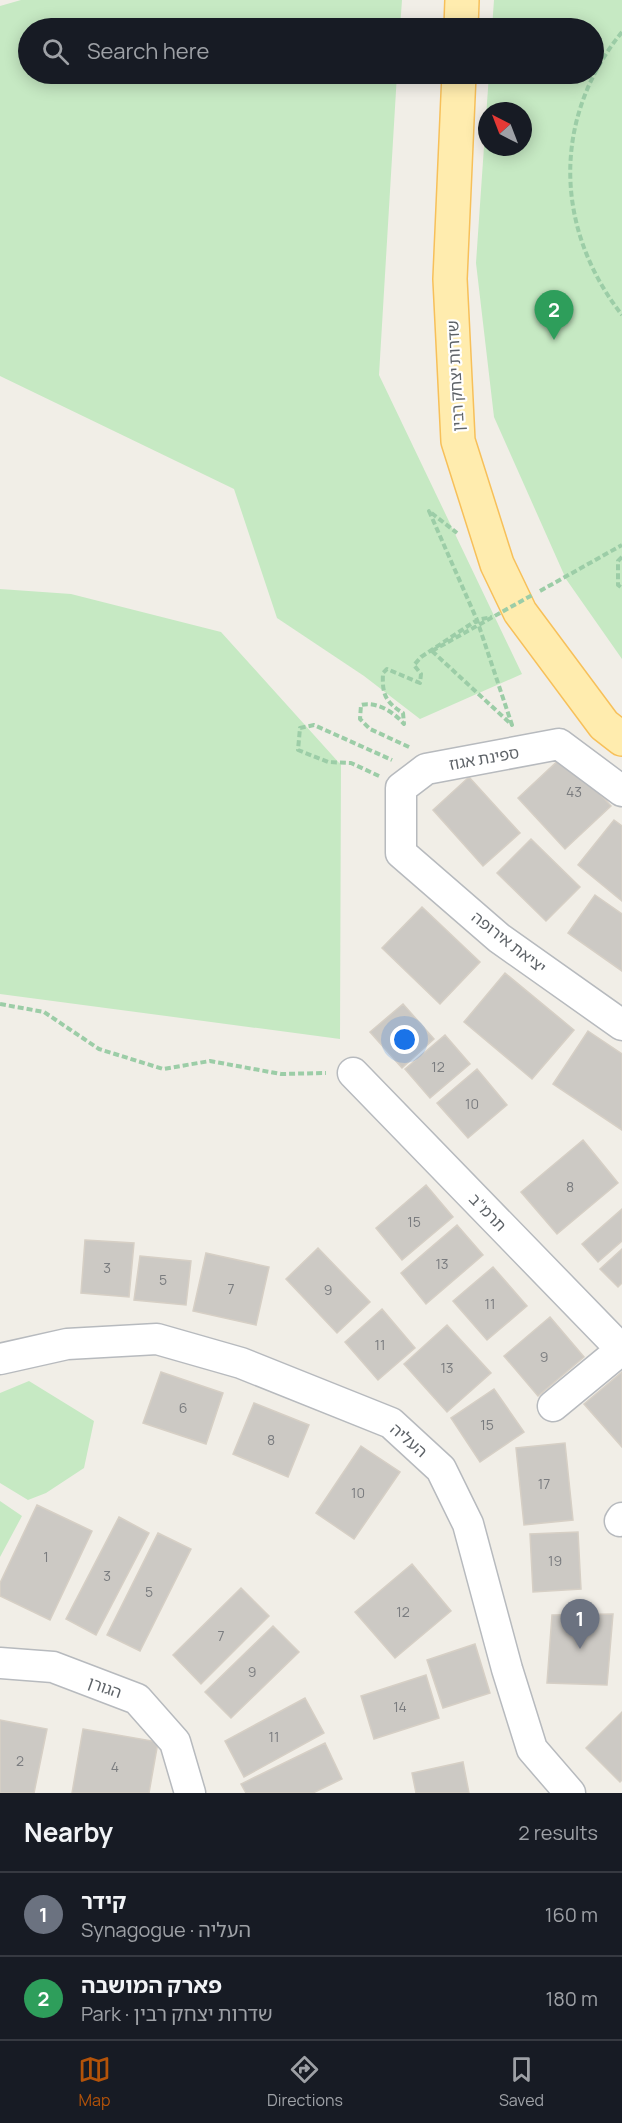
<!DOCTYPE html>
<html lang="en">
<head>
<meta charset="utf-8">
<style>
  :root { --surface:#171b24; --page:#20242c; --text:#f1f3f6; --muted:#9ea1a6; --line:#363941; --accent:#b45309 }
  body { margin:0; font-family:Manrope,"Noto Sans Hebrew",sans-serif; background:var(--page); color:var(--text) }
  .compass { position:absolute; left:478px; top:102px; width:54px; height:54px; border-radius:50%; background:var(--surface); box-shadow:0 3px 15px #0003; rotate:318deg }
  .you { position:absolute; left:405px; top:1040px; width:21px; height:21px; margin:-15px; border:4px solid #fff; border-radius:50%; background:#1a73e8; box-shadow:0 0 0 9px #1a73e833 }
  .badge { display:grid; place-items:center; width:39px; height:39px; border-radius:50%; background:var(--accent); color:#fff; font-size:20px; font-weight:700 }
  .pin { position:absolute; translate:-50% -50px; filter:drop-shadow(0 2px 3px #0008) }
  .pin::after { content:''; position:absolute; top:32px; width:21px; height:18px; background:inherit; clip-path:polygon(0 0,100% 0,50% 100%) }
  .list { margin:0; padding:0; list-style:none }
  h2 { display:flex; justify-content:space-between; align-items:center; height:78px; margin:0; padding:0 24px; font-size:26px }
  h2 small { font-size:20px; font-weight:400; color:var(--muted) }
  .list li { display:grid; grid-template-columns:39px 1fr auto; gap:18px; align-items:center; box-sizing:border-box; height:84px; padding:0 24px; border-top:2px solid var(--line) }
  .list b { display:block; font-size:22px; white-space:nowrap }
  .list p { margin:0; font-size:20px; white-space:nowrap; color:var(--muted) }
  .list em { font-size:20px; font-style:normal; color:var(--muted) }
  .icon { flex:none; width:33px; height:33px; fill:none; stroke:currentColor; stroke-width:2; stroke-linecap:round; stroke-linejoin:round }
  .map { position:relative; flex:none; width:622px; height:1793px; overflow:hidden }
  .search { position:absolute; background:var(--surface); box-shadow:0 3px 15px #0003; left:18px; right:18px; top:18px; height:66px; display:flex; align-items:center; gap:15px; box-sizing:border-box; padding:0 21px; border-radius:33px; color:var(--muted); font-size:22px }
  .sheet { height:246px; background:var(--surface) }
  nav { display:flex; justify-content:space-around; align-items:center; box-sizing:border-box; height:84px; border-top:2px solid var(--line); background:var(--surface); font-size:16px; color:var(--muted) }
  nav a { display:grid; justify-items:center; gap:3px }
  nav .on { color:var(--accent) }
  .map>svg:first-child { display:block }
  .green { fill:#c6e9c3; fill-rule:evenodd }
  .building { fill:#ccc9c4; stroke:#d6cfc5; stroke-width:1.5 }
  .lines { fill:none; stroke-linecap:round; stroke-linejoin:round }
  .minor-casing { stroke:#b7babe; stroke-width:33 }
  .primary-casing { stroke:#f7c05a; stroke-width:36 }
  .path { stroke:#9ccda7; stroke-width:4; stroke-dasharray:6 3; stroke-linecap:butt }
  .minor { stroke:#fff; stroke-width:30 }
  .primary { stroke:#ffecae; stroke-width:33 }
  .path-bridge { stroke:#9ccda7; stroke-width:4; stroke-dasharray:6 3; stroke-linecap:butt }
  .labels { text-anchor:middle; stroke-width:4.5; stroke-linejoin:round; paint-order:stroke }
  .number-label { font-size:14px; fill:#7a7c7f }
  .street-label { font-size:16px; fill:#5e6368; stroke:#fff }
</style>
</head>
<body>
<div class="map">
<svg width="622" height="1793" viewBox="0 0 622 1793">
  <rect width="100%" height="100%" fill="#f1eee7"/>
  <!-- green -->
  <path class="green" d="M21,0H402L400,28H28V74H397L379,375L522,674L420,719L364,676L277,618L234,489L0,376V6Z
    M494,0H622V659L566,579L494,417L476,263L489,74H594V28H492ZM487,111H523V147H487Z
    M0,589L71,594L221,632L341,765L340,1039L0,994Z
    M29,1381L94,1421L84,1468L46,1493L28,1500L0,1483V1393Z
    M0,1501L22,1516L0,1557Z"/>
  <!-- building -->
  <path class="building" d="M564,755L611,806L565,849L518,798Z
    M469,777L520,833L483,866L433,810Z
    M614,820L622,826V901L578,865Z
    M531,839L580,887L546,921L497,873Z
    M595,895L622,914V971L568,933Z
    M422,907L480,962L440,1004L382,948Z
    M505,973L574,1030L532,1079L464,1022Z
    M403,1004L434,1039L402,1068L370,1032Z
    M588,1031L622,1054V1130L553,1084Z
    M445,1035L470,1064L430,1098L405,1069Z
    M477,1069L507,1105L468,1138L437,1103Z
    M583,1140L618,1183L557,1234L521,1192Z
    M426,1185L453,1217L402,1260L376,1228Z
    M622,1209V1241L598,1262L582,1244Z
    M457,1225L483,1255L426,1304L401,1273Z
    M85,1240L134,1243L129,1297L81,1293Z
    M318,1248L370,1302L337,1333L286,1279Z
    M622,1249V1283L618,1287L600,1269Z
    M206,1253L269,1267L256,1325L193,1311Z
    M140,1256L191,1261L186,1305L134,1300Z
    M493,1267L527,1306L487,1340L453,1301Z
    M382,1309L415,1348L378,1380L345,1342Z
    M550,1317L584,1357L538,1396L504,1356Z
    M447,1325L491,1373L447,1412L404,1364Z
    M161,1372L223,1393L206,1444L143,1423Z
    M622,1372V1447L584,1404Z
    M494,1389L524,1432L480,1462L451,1418Z
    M254,1403L309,1425L288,1477L233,1454Z
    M565,1443L573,1520L524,1525L516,1448Z
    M361,1446L400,1472L354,1539L316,1513Z
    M37,1505L92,1531L50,1620L0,1596V1583Z
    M119,1517L149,1533L96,1635L66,1619Z
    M578,1532L581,1589L533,1592L530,1534Z
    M158,1533L191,1549L140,1651L107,1635Z
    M412,1564L451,1611L395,1658L355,1612Z
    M241,1588L269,1616L201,1684L173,1655Z
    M613,1614L607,1685L547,1683L552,1615Z
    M273,1626L299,1652L231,1718L205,1692Z
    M475,1644L490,1693L443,1708L427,1660Z
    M426,1675L439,1718L374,1739L361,1696Z
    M305,1698L324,1733L244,1777L225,1741Z
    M622,1712V1780L620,1782L586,1748Z
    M0,1720L47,1729L34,1793H0Z
    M83,1729L158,1742L149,1793H72Z
    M325,1743L342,1779L313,1793H246L241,1784Z
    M463,1762L469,1793H416L412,1773Z"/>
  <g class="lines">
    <defs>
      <path id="minor" d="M622,791L559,744L426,769L401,788V853L499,938L622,1025
        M353,1073L622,1350
        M0,1359L67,1344L157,1339L241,1363L391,1423L441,1469L468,1524L507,1669L532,1749L570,1793
        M553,1406L622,1349
        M620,1521L622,1518
        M0,1663L53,1667L137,1699L175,1742L190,1793"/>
      <path id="primary" d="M461,28L462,0
        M459,74L450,279L458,441L497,564L520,612L604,725L622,739"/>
    </defs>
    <!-- minor casing -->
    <use href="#minor" class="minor-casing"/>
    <!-- primary casing -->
    <use href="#primary" class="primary-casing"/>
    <!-- path -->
    <path class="path" d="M622,32C552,118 554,228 622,315
      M622,557L618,561V585L622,588
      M540,591L622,545
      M432,651L512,725L477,620L429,511L457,533
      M409,747L370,729L360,719L361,705C376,701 394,712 404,724L403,713C385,702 382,694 383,673L387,669L420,683L421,674L414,665L421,657L477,620L492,617
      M379,776L351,763L328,762L298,750L300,728L314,725L392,760
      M0,1004L44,1012L99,1049L163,1069L210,1061L281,1074L326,1073"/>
    <!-- minor -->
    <use href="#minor" class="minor"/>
    <!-- primary -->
    <use href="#primary" class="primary"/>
    <!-- path-bridge -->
    <path class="path-bridge" d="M432,651L534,594"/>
  </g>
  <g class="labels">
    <!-- number labels -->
    <g class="number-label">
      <text x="574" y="797">43</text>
      <text x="438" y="1072">12</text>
      <text x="472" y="1109">10</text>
      <text x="570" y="1192">8</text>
      <text x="414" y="1227">15</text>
      <text x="442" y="1269">13</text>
      <text x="107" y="1273">3</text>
      <text x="163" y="1285">5</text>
      <text x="231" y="1294">7</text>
      <text x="328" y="1295">9</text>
      <text x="490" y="1309">11</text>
      <text x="380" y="1350">11</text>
      <text x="544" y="1362">9</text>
      <text x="447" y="1373">13</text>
      <text x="183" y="1413">6</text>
      <text x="487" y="1430">15</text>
      <text x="271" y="1445">8</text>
      <text x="544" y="1489">17</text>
      <text x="358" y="1498">10</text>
      <text x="46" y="1562">1</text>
      <text x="555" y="1566">19</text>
      <text x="107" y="1581">3</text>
      <text x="149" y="1597">5</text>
      <text x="403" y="1617">12</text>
      <text x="221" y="1641">7</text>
      <text x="252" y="1677">9</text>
      <text x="400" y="1712">14</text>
      <text x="274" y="1742">11</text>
      <text x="20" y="1766">2</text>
      <text x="115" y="1772">4</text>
    </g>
    <!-- street labels -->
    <g class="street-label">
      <text transform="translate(455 376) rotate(-93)" y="6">שדרות יצחק רבין</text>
      <text transform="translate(484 758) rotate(-10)" y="6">ספינת אגוז</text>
      <text transform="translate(509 942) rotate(38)" y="6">יציאת אירופה</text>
      <text transform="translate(488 1212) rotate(46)" y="6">תרמ"ב</text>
      <text transform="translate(409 1440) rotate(41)" y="6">העליה</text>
      <text transform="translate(105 1687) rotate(20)" y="6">הגורן</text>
    </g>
  </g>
</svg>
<svg class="compass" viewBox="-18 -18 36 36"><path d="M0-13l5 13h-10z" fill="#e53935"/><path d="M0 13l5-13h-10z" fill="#9ea1a6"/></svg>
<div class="you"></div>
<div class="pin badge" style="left:580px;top:1649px;background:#6b7280">1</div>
<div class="pin badge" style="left:554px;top:340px;background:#2e9e5b">2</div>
<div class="search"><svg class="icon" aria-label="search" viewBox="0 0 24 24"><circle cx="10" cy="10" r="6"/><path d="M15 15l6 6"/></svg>Search here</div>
</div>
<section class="sheet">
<h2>Nearby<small>2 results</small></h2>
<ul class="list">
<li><span class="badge" style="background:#6b7280">1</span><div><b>קידר</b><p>Synagogue · העליה</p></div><em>160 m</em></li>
<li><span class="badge" style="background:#2e9e5b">2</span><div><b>פארק המושבה</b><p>Park · שדרות יצחק רבין</p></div><em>180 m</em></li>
</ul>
</section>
<nav>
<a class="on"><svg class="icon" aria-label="map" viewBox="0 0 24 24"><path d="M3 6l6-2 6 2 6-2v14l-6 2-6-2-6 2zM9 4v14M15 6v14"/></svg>Map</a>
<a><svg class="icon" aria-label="directions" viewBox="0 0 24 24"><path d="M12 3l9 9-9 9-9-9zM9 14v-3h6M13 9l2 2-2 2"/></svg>Directions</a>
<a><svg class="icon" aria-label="saved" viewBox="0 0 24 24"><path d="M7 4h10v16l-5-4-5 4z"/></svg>Saved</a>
</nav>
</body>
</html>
